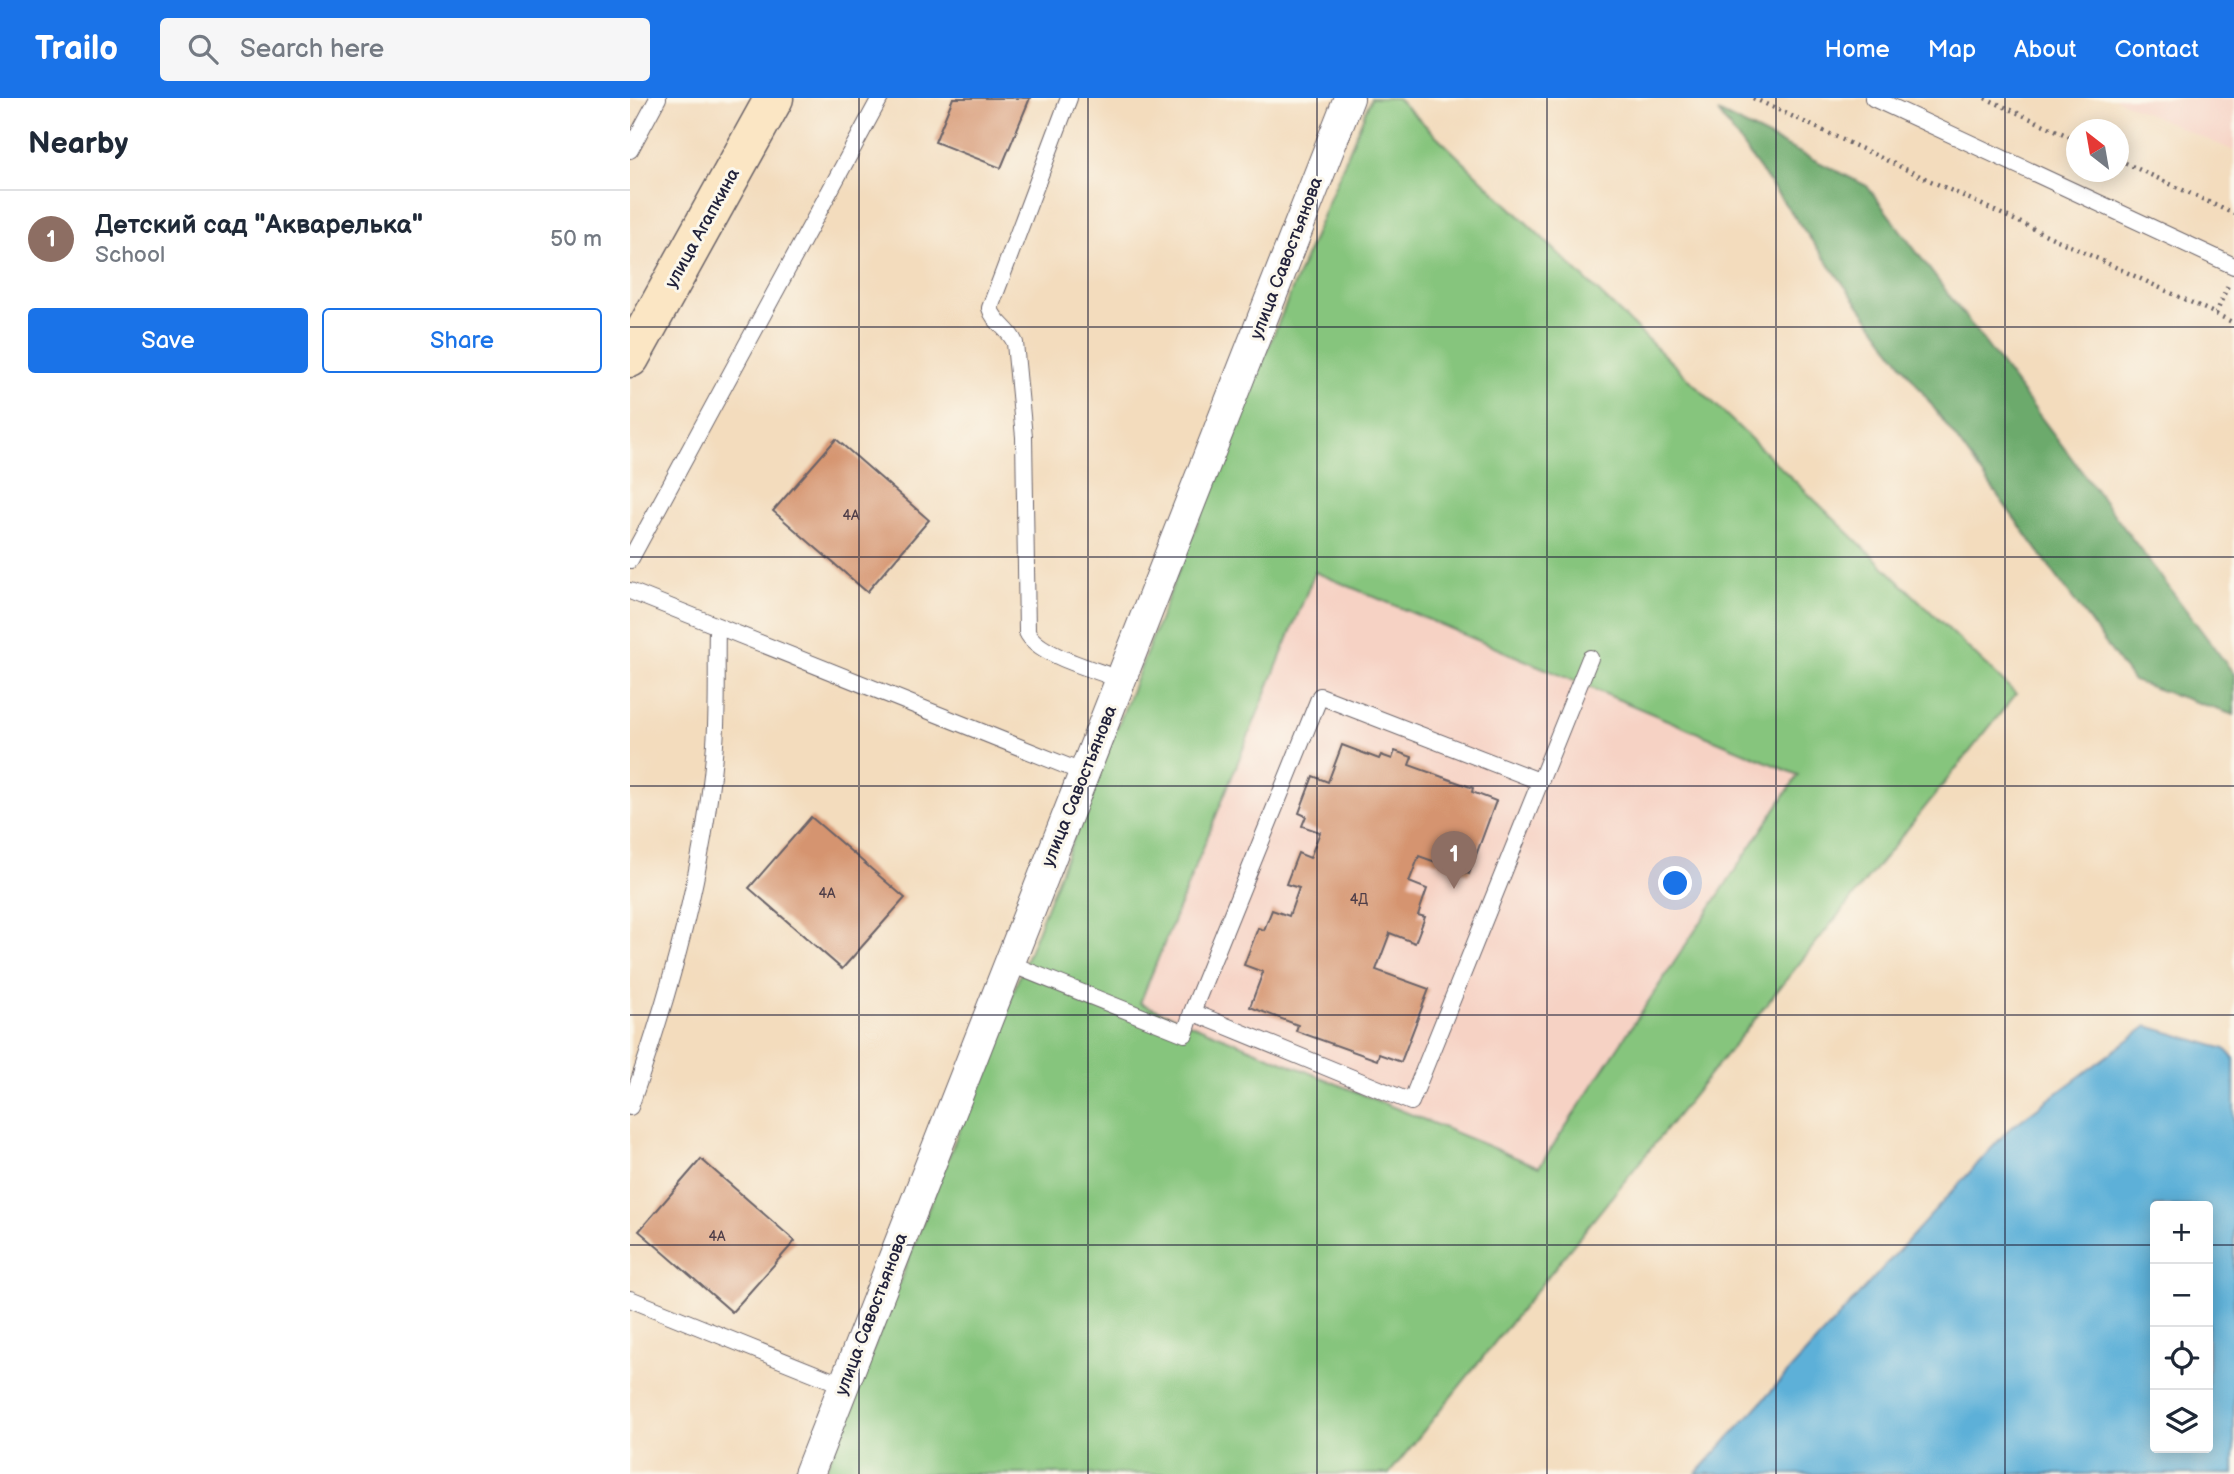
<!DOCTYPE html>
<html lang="en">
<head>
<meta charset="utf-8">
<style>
  :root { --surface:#fff; --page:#f6f6f7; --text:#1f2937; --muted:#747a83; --line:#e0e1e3; --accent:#1a73e8 }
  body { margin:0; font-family:"Balsamiq Sans",sans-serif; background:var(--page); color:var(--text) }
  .controls { position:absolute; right:21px; bottom:21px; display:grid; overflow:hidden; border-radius:7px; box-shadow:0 4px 18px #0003 }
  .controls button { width:63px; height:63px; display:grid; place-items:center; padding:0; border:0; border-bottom:2px solid var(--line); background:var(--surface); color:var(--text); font:35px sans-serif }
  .compass { position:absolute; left:1436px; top:21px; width:63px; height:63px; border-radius:50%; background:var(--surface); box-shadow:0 4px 18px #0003; rotate:329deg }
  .you { position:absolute; left:1046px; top:786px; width:24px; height:24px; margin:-18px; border:5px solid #fff; border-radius:50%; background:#1a73e8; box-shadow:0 0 0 10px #1a73e833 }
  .badge { display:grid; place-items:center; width:46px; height:46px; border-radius:50%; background:var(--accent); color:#fff; font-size:23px; font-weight:700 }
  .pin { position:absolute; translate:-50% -58px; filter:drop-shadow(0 2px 4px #0008) }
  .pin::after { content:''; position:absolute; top:37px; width:24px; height:21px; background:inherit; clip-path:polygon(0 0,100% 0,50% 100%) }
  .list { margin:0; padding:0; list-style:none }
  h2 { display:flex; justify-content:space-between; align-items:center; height:91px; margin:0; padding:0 28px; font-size:30px }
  h2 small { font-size:23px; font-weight:400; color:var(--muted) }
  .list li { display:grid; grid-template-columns:46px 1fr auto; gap:21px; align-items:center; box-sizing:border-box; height:98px; padding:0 28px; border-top:2px solid var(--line) }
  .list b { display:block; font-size:26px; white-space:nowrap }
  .list p { margin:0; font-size:23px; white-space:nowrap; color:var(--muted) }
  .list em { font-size:23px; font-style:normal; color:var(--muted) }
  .actions { display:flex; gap:14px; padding:21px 28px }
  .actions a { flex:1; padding:16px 0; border:2px solid var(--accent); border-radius:7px; text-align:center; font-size:24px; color:var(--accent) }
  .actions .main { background:var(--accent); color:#fff }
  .icon { flex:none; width:38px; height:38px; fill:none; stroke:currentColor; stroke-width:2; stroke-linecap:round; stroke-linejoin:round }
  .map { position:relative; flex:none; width:1604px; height:1376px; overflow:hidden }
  header { display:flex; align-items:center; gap:42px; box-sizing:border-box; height:98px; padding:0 35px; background:var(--accent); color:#fff }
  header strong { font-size:33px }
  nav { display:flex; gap:38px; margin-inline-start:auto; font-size:24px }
  .search { width:490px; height:63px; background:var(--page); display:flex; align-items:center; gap:18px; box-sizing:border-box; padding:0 24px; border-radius:7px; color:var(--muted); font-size:26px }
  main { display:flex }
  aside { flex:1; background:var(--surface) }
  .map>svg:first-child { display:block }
  .built { fill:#f6d2c4 }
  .green { fill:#86c57d; stroke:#54745c; stroke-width:2; fill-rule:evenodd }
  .forest { fill:#6caa6c; stroke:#476654; stroke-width:2 }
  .water { fill:#5db0d8; stroke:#40698a; stroke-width:2; fill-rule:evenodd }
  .building { fill:#d59470 }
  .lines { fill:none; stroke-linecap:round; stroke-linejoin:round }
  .lane-casing { stroke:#6b6368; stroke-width:18 }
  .street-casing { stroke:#6b6368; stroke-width:32 }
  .secondary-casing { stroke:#6b6368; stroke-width:41 }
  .path { stroke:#6b6368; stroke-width:4.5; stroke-dasharray:2 5; stroke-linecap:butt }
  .lane { stroke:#fff; stroke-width:16 }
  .street { stroke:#fff; stroke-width:30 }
  .secondary { stroke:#fbe6c4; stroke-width:38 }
  .grid { fill:none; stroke:#22223b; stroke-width:2; stroke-opacity:0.55 }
  .labels { text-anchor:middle; stroke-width:6; stroke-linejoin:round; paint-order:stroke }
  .number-label { font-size:14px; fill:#4f3e48 }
  .street-label { font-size:18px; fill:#22223b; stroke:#fbf7ec }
</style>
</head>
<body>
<header>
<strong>Trailo</strong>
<div class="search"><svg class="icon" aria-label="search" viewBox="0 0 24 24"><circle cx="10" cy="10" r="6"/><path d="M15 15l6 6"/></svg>Search here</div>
<nav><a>Home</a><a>Map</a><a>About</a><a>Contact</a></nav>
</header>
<main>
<aside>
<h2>Nearby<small></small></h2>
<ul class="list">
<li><span class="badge" style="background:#8d6e63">1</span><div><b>Детский сад &quot;Акварелька&quot;</b><p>School</p></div><em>50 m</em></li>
</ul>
<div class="actions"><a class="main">Save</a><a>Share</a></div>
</aside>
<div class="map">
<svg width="1604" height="1376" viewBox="0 0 1604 1376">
  <rect width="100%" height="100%" fill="#fbf7ec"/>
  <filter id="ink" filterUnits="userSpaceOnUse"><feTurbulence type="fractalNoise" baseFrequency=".0143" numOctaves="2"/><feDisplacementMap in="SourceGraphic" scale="14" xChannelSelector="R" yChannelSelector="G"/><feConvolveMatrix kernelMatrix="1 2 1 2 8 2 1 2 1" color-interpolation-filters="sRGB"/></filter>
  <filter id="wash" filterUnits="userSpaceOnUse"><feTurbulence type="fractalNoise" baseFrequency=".00686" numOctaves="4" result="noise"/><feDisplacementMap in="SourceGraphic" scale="28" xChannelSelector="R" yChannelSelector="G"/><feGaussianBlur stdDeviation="1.57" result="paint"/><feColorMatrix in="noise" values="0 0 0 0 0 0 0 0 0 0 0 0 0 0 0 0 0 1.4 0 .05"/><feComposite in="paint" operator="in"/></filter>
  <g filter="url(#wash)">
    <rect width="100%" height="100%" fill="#f3dcbd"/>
    <!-- built -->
    <path class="built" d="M1483,0H1604V53Z
      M685,474L1168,677L909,1069L509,905Z"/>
    <!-- green -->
    <path class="green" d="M741,0H767L1386,596L759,1376H194L598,347ZM685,474L1168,677L909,1069L510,905Z"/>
    <!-- forest -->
    <path class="forest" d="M1088,14L1237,88L1604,576V617L1503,583Z"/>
    <!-- water -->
    <path class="water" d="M1517,928L1595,951L1604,961V1376H1066L1379,1031ZM1525,1108H1578V1350H1525Z"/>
    <g id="blocks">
      <!-- building -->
      <path class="building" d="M323,0H400L371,70L305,44Z
        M206,341L299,422L237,494L143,413Z
        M712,647L749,661L751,657L762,661L765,653L782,659L779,667L843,690L842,694L866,703L839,776L789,758L779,784L797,791L788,817L795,819L785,845L760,835L746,872L799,891L771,964L749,956L747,962L666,933L668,927L620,909L633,874L614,867L628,830L634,832L642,812L659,818L669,790L656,786L668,755L680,760L690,734L672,728L676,718L669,715L683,678L698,684Z
        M181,719L275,800L212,871L119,790Z
        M71,1061L165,1143L102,1214L9,1133Z"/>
    </g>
  </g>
  <g filter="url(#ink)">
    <use href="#blocks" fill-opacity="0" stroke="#6b6368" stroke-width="2"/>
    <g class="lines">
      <defs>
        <path id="lane" d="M439,0L360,210C364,225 379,230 385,245L394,339L397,534C407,557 467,572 491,582
          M1243,0L1604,168
          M0,52L28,0
          M0,462L250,0
          M0,493L454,675
          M909,683L690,598L562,914L781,1004L960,560
          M378,865L555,936L562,914
          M0,1009C41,892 75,770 85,646C88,607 86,568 87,529
          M0,1201L213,1287"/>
        <path id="street" d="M179,1376L719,0"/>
        <path id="secondary" d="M0,260L144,0"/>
      </defs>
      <!-- lane casing -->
      <use href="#lane" class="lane-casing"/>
      <!-- street casing -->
      <use href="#street" class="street-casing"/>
      <!-- secondary casing -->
      <use href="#secondary" class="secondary-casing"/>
      <!-- path -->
      <path class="path" d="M1123,0L1586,216L1598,187
        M1355,0L1447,42
        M1489,62L1604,116
        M1586,216L1604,225"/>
      <!-- lane -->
      <use href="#lane" class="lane"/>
      <!-- street -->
      <use href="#street" class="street"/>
      <!-- secondary -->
      <use href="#secondary" class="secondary"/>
    </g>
  </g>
  <!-- grid -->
  <path class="grid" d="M229,0V1376M458,0V1376M687,0V1376M917,0V1376M1146,0V1376M1375,0V1376M0,229H1604M0,459H1604M0,688H1604M0,917H1604M0,1147H1525M1578,1147H1604"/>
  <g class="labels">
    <!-- number labels -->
    <g class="number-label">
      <text x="221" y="422">4А</text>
      <text x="197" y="800">4А</text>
      <text x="729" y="806">4Д</text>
      <text x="87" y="1143">4А</text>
    </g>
    <!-- street labels -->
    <g class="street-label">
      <text transform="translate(72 130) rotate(-61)" y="6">улица Агапкина</text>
      <text transform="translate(656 160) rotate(-69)" y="6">улица Савостьянова</text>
      <text transform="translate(449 688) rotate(-68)" y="6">улица Савостьянова</text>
      <text transform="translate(241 1216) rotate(-69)" y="6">улица Савостьянова</text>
    </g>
  </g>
</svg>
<div class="controls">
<button>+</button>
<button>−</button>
<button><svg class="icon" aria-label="locate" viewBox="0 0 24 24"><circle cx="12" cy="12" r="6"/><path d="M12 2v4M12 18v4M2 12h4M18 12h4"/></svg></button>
<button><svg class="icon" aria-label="layers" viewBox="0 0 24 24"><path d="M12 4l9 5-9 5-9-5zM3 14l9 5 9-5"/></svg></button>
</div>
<svg class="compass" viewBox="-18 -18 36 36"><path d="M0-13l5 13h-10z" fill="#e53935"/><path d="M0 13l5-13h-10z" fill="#747a83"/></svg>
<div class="you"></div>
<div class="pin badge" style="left:824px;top:791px;background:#8d6e63">1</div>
</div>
</main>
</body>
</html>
